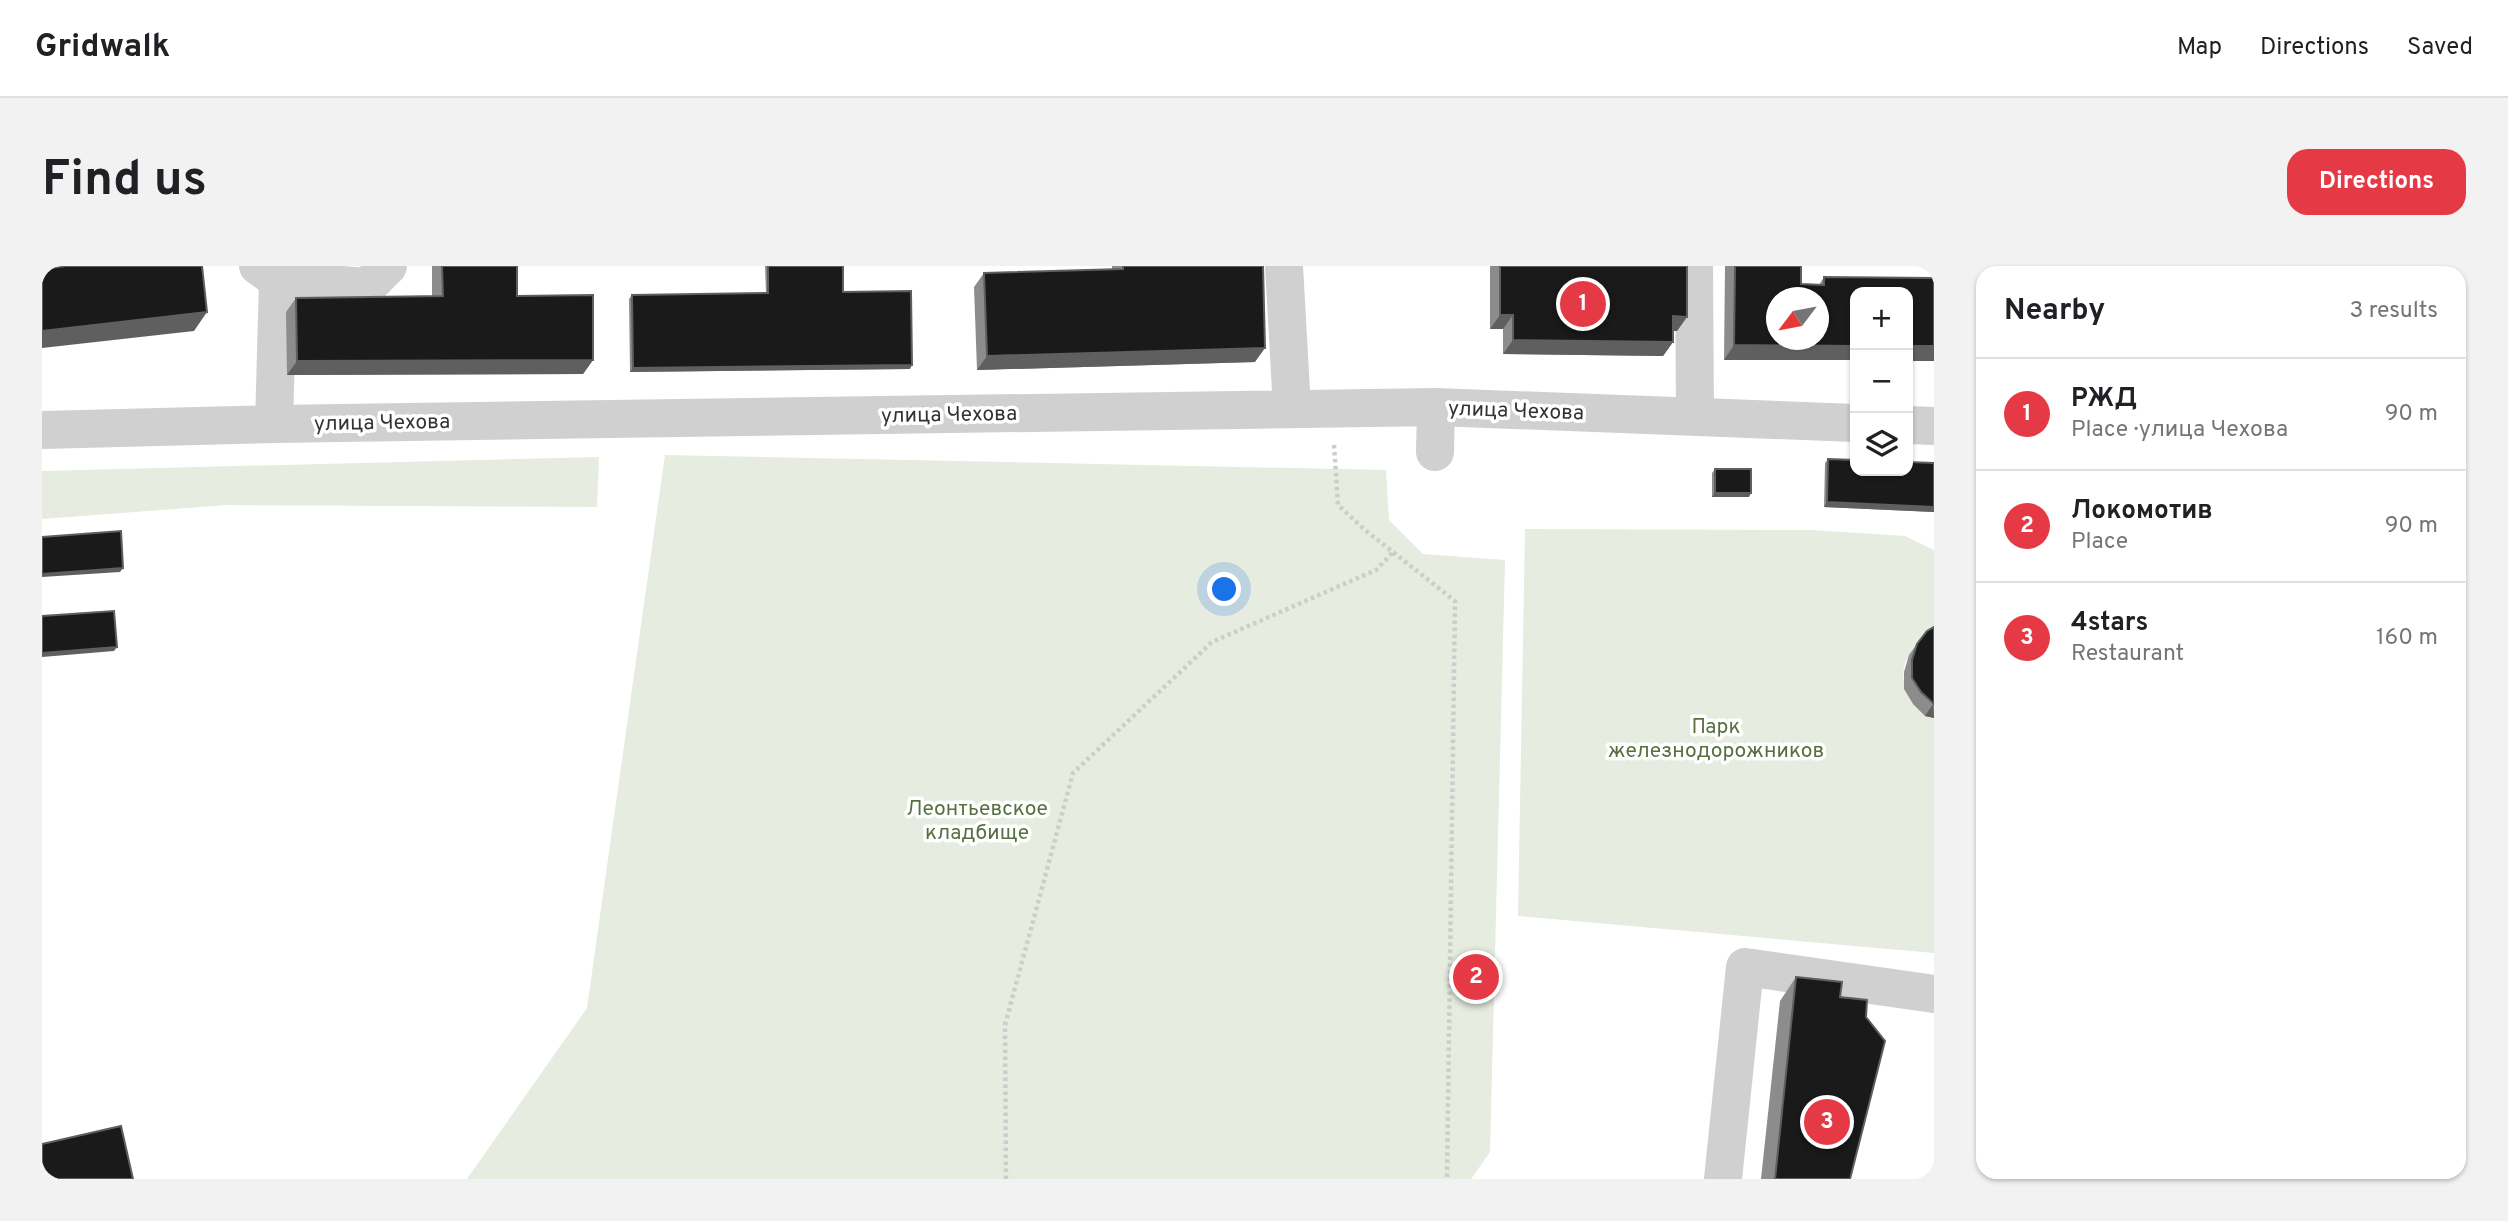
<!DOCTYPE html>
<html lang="en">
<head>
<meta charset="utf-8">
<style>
  :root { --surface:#fff; --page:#f2f2f2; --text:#202124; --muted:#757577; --line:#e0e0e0; --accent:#e63946 }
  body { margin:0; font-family:Overpass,sans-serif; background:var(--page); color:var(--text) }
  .controls { position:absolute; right:21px; top:21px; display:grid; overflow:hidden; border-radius:14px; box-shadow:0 2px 5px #0004 }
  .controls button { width:63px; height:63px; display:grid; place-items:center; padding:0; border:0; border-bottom:2px solid var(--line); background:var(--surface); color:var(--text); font:35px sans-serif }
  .compass { position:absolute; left:1724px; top:21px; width:63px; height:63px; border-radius:50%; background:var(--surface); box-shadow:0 2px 5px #0004; rotate:238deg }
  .you { position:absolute; left:1183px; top:324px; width:24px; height:24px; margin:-18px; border:5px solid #fff; border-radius:50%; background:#1a73e8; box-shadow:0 0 0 10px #1a73e833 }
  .badge { display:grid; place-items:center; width:46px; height:46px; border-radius:50%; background:var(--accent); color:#fff; font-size:23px; font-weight:700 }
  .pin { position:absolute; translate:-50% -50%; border:4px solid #fff; box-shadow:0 2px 7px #0006 }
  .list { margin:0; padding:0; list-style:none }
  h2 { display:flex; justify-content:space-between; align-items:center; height:91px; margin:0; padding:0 28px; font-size:30px }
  h2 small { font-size:23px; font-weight:400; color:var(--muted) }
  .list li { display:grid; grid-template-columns:46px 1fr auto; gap:21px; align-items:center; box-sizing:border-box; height:112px; padding:0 28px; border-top:2px solid var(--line) }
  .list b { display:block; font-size:26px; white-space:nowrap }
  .list p { margin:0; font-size:23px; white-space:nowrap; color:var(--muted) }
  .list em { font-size:23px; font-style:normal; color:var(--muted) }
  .icon { flex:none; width:38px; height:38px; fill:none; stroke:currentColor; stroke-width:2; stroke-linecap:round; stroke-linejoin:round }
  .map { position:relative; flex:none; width:1892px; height:913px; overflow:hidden; border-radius:21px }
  header { display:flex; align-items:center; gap:42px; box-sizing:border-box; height:98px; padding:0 35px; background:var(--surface); border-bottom:2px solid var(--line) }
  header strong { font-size:33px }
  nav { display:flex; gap:38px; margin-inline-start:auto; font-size:24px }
  .intro { display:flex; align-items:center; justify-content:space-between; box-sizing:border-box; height:168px; padding:0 42px }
  h1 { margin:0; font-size:49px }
  .button { padding:18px 32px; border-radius:21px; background:var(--accent); color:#fff; font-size:24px; font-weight:700 }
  main { display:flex; gap:42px; padding:0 42px }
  aside { flex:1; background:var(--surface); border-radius:21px; box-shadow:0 2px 5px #0004 }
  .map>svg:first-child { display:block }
  .green { fill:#e6ecdf }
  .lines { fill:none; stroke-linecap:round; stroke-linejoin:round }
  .path { stroke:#cdcdcd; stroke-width:4.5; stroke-dasharray:3.5 3.5; stroke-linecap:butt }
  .minor { stroke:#d0d0d0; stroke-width:38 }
  .wall { fill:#8c8c8c }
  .shaded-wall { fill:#5f5f5f }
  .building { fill:#1a1a1a; stroke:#5f5f5f; stroke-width:2; fill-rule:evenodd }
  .labels { text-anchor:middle; stroke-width:7; stroke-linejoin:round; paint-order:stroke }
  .street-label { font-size:21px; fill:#333; stroke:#fff }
  .park-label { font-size:21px; fill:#56703f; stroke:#fff }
</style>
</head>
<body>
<header>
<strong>Gridwalk</strong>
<nav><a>Map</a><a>Directions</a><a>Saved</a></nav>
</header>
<div class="intro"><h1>Find us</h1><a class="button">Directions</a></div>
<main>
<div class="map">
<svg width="1892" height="913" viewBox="0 0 1892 913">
  <rect width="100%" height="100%" fill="#fff"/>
  <!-- green -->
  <path class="green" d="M623,189L1344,204L1347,254L1381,288L1463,294L1448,886L1429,913H425L545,742Z
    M557,191L555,241L185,239L0,253V205Z
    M1483,263L1769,264L1863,270L1892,284V368C1885,374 1872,382 1867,390C1852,411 1869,446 1892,452V687L1476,650Z"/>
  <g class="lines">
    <!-- path -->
    <path class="path" d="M1292,179L1296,239L1323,264L1413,335L1405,913
      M964,913L963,759L1031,507L1170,376L1334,304L1351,286"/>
    <!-- minor -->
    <path class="minor" d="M216,0L236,14L232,158
      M1242,0L1250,143
      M1652,0L1653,150
      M236,14L325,21L346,0
      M1866,159L1892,160
      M0,164L232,158L1394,141L1813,157
      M1393,186L1394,141
      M1681,913L1703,701L1892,728"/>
  </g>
  <!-- wall -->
  <path class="wall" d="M390,0H475V30L551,94L541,108L245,109L244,46L254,32L390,31Z
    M723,0H801V26L868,103L588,106L587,33L590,29L724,27Z
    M1070,0H1221L1213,96L935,104L932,21L942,7L1070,3Z
    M1448,0H1645V51L1635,65H1631V76L1621,90L1461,88V63H1448Z
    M1683,0H1759V18L1777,19L1782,11L1892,12L1682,94Z
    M1786,193L1892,197V246L1782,241L1783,197Z
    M1673,203L1707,231H1670V207Z
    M1892,361V452L1883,450L1871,438L1862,423V406L1867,389L1875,378Z
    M1754,711L1798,731L1808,913H1719L1738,735Z"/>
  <!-- shaded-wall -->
  <path class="shaded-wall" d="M165,46L152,65L0,82V65Z
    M1458,49H1471L1461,63H1448Z
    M1631,50L1645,51L1635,65H1621Z
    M1471,74L1631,76L1621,90L1461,88Z
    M1692,79L1813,80V94H1682Z
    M1866,80H1892V95H1866Z
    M1223,82L1213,96L935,104L945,90Z
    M551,94L541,108L245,109L255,95Z
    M870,99L868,103L588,106L591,102Z
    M1673,227H1709L1707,231H1670Z
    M1785,236L1892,241V246L1782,241Z
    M81,302L78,306L0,311V308Z
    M75,381L72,385L0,391V387Z
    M1891,438L1892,452L1883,450Z"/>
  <!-- building -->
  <path class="building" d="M24,0H160L165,46L0,65V3Z
    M400,0H475V30L551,29V94L255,95L254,32L401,30Z
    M726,0H801V26L869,25L870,99L591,102L590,29L726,27Z
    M1081,0H1221L1223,82L945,90L942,7L1081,3Z
    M1458,0H1645V51L1631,50V76L1471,74V49H1458Z
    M1693,0H1759V18L1782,19V11L1892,12V80H1866V26H1813V80L1692,79ZM1734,32H1776V74H1734Z
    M1786,193L1813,194V205H1866V196L1892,197V241L1785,236Z
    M1673,203H1709V227H1673Z
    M79,265L81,302L0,308V271Z
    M72,345L75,381L0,387V350Z
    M1892,361V438L1879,426L1870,412V394L1875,378L1885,365Z
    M1754,711L1800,716L1798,731L1825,734L1824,751L1843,775L1808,913H1733Z
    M79,860L91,913H0V878Z"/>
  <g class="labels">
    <!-- street labels -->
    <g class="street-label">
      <text transform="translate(1474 144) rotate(2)" y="7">улица Чехова</text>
      <text transform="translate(907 148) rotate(-1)" y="7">улица Чехова</text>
      <text transform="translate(340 156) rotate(-1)" y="7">улица Чехова</text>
    </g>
    <!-- park labels -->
    <g class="park-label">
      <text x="1674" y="467">Парк<tspan x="1674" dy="24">железнодорожников</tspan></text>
      <text x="935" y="549">Леонтьевское<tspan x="935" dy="24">кладбище</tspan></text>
    </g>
  </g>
</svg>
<div class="controls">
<button>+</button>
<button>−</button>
<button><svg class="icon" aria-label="layers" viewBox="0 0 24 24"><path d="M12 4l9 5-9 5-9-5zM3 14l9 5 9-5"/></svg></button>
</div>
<svg class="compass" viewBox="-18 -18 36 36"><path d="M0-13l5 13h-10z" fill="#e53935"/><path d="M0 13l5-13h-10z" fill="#757577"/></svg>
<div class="you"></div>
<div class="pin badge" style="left:1541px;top:38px">1</div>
<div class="pin badge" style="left:1434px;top:711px">2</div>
<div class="pin badge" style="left:1785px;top:856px">3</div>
</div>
<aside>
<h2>Nearby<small>3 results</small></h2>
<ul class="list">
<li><span class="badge">1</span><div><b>РЖД</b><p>Place · улица Чехова</p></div><em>90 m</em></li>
<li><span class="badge">2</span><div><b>Локомотив</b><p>Place</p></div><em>90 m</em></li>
<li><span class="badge">3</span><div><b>4stars</b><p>Restaurant</p></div><em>160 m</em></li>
</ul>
</aside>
</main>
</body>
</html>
